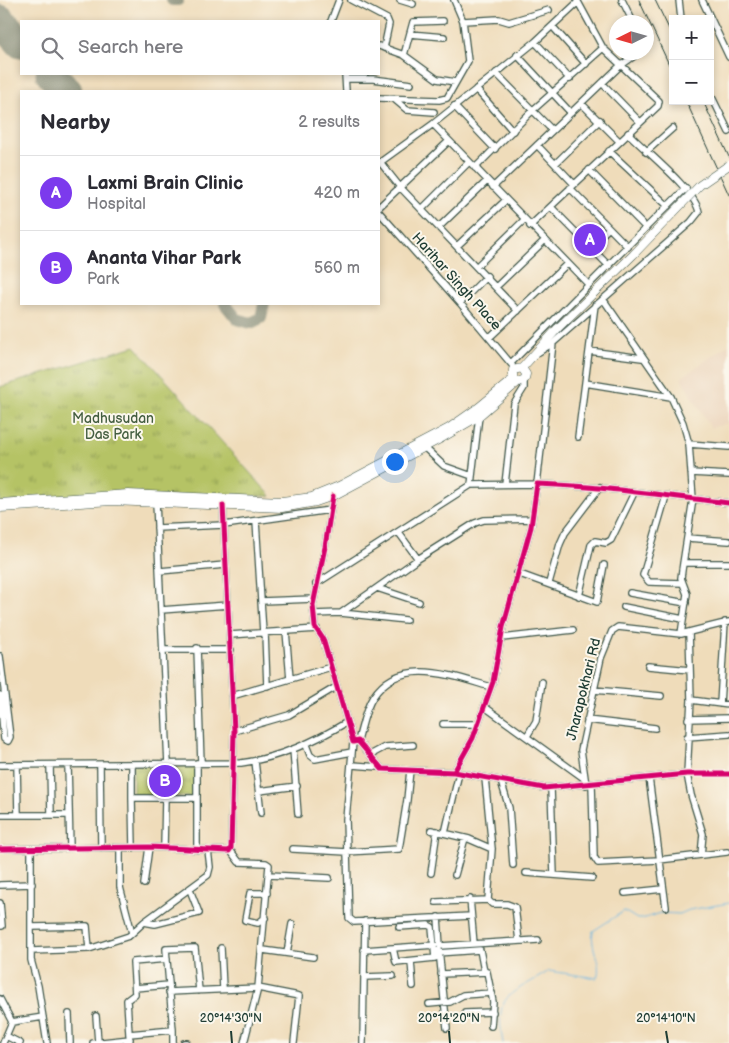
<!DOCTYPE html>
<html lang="en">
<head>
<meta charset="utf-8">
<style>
  :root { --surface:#fff; --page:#f7f7f7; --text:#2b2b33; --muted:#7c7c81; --line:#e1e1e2; --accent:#7c3aed }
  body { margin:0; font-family:"Balsamiq Sans",sans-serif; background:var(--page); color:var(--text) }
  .controls { position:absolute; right:15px; top:15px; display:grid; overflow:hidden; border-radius:0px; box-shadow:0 2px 8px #0003 }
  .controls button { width:45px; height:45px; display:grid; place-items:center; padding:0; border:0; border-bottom:1px solid var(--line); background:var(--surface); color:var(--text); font:25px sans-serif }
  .compass { position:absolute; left:609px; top:15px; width:45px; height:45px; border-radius:50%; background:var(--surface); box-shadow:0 2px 8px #0003; rotate:265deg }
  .you { position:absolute; left:394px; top:461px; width:18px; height:18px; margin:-12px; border:4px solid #fff; border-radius:50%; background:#1a73e8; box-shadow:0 0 0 8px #1a73e833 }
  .badge { display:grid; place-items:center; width:32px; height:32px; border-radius:50%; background:var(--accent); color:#fff; font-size:16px; font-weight:700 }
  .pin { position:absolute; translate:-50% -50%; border:2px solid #fff; box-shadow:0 1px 5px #0006 }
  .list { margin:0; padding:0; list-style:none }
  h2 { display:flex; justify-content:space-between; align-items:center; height:65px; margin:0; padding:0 20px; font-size:21px }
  h2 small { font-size:16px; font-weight:400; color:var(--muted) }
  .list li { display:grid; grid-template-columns:32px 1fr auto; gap:15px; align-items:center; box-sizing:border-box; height:75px; padding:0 20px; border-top:1px solid var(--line) }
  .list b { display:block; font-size:19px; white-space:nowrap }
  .list p { margin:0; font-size:16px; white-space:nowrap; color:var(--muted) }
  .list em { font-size:16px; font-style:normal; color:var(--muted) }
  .icon { flex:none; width:28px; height:28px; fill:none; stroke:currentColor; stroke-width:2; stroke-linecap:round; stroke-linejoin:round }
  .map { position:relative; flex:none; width:729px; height:1043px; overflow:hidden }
  .search { position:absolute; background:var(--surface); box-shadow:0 2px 8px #0003; left:20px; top:20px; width:360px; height:55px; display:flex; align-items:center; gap:12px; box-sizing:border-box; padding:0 18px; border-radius:0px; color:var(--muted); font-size:19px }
  .panel { position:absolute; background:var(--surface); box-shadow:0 2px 8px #0003; left:20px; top:90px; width:360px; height:215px; border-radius:0px }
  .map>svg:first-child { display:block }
  .built { fill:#ebd3b9 }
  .park { fill:url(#park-tufts); stroke:#6a804c }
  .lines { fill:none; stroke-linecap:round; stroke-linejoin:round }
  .stream { stroke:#67b4e1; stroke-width:1 }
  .taxiway { stroke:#878c77; stroke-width:12 }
  .runway { stroke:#878c77; stroke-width:31 }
  .minor-casing { stroke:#3e5548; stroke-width:8 }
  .major-casing { stroke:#3e5548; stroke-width:9 }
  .minor { stroke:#fff; stroke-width:5.5 }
  .major { stroke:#fff; stroke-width:8 }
  .rail { stroke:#1f3d34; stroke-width:1 }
  .major-bridge-casing { stroke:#3e5548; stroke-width:9; stroke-linecap:butt }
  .major-bridge { stroke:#fff; stroke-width:8 }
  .cycleway-casing { stroke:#fbf7ec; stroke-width:8 }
  .cycleway { stroke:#d6006c; stroke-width:5 }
  .ticks { fill:none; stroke:#1f3d34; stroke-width:2 }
  .labels { text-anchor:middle; stroke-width:4; stroke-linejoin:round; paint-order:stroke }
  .street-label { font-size:14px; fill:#1f3d34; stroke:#fbf7ec }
  .park-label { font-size:14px; fill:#445e40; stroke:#fbf7ec }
  .ticks-label { font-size:12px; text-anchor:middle; fill:#1f3d34; stroke:#fbf7ec; stroke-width:4; stroke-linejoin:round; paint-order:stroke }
</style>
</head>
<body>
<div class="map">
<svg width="729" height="1043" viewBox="0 0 729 1043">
  <defs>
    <pattern id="park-tufts" width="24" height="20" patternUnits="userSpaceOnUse" patternTransform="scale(1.25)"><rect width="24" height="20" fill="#b5c365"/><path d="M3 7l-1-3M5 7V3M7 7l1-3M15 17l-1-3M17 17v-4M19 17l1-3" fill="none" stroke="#93a054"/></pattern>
  </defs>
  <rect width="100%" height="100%" fill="#fbf7ec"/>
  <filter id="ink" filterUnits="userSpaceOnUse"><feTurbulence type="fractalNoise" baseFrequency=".02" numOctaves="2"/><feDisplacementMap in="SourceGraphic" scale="10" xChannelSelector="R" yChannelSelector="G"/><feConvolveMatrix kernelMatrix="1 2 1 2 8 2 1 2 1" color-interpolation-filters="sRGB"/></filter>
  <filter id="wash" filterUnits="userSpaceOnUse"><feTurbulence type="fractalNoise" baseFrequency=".0096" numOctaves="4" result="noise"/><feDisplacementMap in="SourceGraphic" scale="20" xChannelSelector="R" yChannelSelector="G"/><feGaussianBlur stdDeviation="1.12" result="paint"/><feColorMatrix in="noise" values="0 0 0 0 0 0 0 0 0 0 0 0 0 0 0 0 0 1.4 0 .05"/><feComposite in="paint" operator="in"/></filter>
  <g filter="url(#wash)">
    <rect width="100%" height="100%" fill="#efdcba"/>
    <!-- built -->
    <path class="built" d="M729,344V423L711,428L681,378Z"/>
    <!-- park -->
    <path class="park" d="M135,346L271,496L79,497L0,503V387Z
      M197,763V797L133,796V765Z"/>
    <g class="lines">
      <!-- stream -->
      <path class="stream" d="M503,1043C493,991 512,995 549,971L597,978C603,963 589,947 593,931L624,911L637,919H642L661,913L680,914L689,910L729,903"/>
      <!-- taxiway -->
      <path class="taxiway" d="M172,0H178
        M225,304L237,319L251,323L261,318L264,304"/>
      <!-- runway -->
      <path class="runway" d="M0,20L21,43
        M51,74L67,91"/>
    </g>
  </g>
  <g filter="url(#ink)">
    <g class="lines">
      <defs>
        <path id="minor" d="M351,0L387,19L389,24L384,48
          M400,0L413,4
          M622,0L633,22
          M679,0L681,19
          M702,0L729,57
          M331,21L339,0
          M463,21L499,19L509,22L549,10
          M553,27L586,64
          M410,34L444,37
          M535,42L570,79
          M379,46L404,55L437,79L455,82
          M404,55L413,22L443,21
          M517,55L571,113
          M496,73L552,130
          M345,74L346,91
          M346,79H373L411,84
          M602,83L640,122
          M476,89L513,131
          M710,93L729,132
          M379,98L439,100L447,98L468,61L463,21L454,0
          M394,99L407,110L434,112
          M581,103L619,141
          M454,106L495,149
          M433,124L588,284
          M537,145L574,184
          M609,151L668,206
          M646,152L673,128
          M380,162L400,187L518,311
          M379,163L433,124L535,42L578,2
          M555,164L600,120
          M475,168L533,110L603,48
          M589,170L646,228
          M493,187L620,66L640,52
          M570,188L628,247
          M379,207L449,141
          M551,207L609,266
          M422,209L469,162
          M379,212L460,303L512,365
          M530,226L658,106L659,101L603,48L577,0
          M439,227L487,181
          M457,246L506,200
          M590,246L609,228
          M477,266L524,220
          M497,286L544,241
          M603,299L671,397L683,423L689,444L693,499L682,570L681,578L687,594L681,634
          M460,303L487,276
          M490,337L567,264
          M553,343L691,222L699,212C695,190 645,151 628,133
          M589,351L642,358
          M511,363C569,305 627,246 686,188
          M585,383L671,397
          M578,437L595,305
          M689,444L729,447
          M425,448L444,466L472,476
          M691,473L729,475
          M505,484L514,404L524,388V380
          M471,485L537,484L553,343L539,352
          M333,496L325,547L313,605L315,627L323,639L353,742L358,741L382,769L454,772L544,788L687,774H729
          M666,496L643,575L649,582L682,583
          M156,502L168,764
          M256,521L263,633
          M157,528L224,525L330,510
          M399,533L418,559
          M687,538L729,541
          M683,563H729
          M160,571L225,565
          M517,573L597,602L604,565
          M549,583L560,544L565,533L600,487
          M316,584L471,485L479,416
          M377,588L419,602
          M630,593L686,603
          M579,596L591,545L595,541L606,543L611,540L634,493
          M261,601L314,599
          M624,607L683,619
          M161,610L228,605
          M341,613L418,559L475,523L484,520L532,519
          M314,614L341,613L406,620
          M286,631L290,679
          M689,632L691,700L687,774L691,795L703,834L701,855
          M265,633L267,686
          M230,635L317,629
          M502,638L573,630
          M197,648L201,763
          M163,650H231
          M0,656L10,737L8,741L4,739L0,695
          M648,666L690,670
          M594,690L661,696
          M232,696L331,667
          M691,700L729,705
          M720,704L725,622
          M485,707L585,779
          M688,719L729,718
          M587,720L655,728
          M443,724H478
          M234,731L289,715L336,687
          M527,736L536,721L542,682
          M687,737L729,734
          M358,741C362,727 365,709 373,697C400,655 452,676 491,687
          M353,742L346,819L349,918L354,922L471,916
          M306,745L310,755L315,759L352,752
          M293,749L298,814
          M370,755L385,747L413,745
          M255,761L261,813
          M132,764V798H197
          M0,765L241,763C279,758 314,742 347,722
          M17,765L18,815
          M50,765L51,815
          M68,765L70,848
          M100,765L101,848
          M352,765L379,767
          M454,772L473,738L493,682L503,627L531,527L537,484C601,486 665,496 729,503
          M485,778L492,849L488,900L492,904H507L515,907L519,941
          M649,778L666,907
          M501,781L509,808L513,865
          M592,784L594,857L598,863L659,860L727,852
          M586,785L581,750L601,658L612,631L618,627L681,634L729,622
          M551,788L554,875
          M259,791L297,786
          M132,798L133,848
          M0,815H69
          M431,830L469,839L492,849
          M445,833L459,773
          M120,848V887L132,933
          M164,848L165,798
          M0,849L149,847L229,851L231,848L234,731L223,505
          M31,849V960L38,986L47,1043
          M293,849L347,852L399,849L407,800L410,770
          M197,850V763
          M230,850L239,862L266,863L269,865L258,988L244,1043
          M431,873L437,831
          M526,873L592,878
          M269,875L329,878
          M455,875L465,838
          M144,884L149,847
          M0,885L32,884
          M625,893L663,889
          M470,899L474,944
          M436,902L488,900
          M0,903L2,926H0
          M438,917L440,946L538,940
          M265,918L258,923L245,920L250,893H267
          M365,921L364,977L393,976
          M144,922L208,875L210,867L208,850
          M32,927L87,926L89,949
          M221,948L223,989
          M393,948L396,962L435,958L432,927L428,925L399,927
          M263,950L313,957
          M364,950L435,945
          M439,950L447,1028
          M31,951L89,949L129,936L144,922L155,924L199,913L190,890
          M287,953L292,924
          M437,953L480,950L484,971
          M411,961L413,986
          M441,974L487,972L493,1002L491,1026
          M135,988L169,985
          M169,992L258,988L299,996L294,1043
          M0,999L12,1022L3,1043
          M429,1004L450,1002L463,995L492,993
          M465,1013L493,1012
          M69,1014L70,1043
          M96,1016L98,1042
          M12,1022L43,1017
          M173,1030L166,949L195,948L199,991
          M129,1034L127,1000L135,994L133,962L167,959
          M6,1036L20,1043
          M93,1043L130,1039
          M130,1043L129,1034L173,1030V1043
          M184,1043H187
          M363,1043L364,977"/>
        <path id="major" d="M522,368L558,328
          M513,379V370L522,368
          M0,503L128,494L282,501L312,497L339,486L449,428L479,407L513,379
          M0,508L112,501L282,508L316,502L333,496L440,439L479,416L518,382L525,379L526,374L522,368"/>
      </defs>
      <!-- minor casing -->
      <use href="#minor" class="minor-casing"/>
      <!-- major casing -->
      <use href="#major" class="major-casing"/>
      <!-- minor -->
      <use href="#minor" class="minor"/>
      <!-- major -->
      <use href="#major" class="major"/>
      <!-- rail -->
      <path class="rail" d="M639,0L673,73
        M655,0L673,37
        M686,101L729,195
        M703,101L729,157"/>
      <defs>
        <path id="major-bridge" d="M558,328L633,255L700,185L729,165"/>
      </defs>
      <!-- major-bridge casing -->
      <use href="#major-bridge" class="major-bridge-casing"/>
      <!-- major-bridge -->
      <use href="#major-bridge" class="major-bridge"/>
      <defs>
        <path id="cycleway" d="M333,496L325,547L313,605L315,627L323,639L353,742L358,741L382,769L454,772L544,788L687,774H729
          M454,772L473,738L493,682L503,627L531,527L537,484C601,486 665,496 729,503
          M0,849L149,847L229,851L231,848L234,731L223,505"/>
      </defs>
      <!-- cycleway casing -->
      <use href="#cycleway" class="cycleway-casing"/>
      <!-- cycleway -->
      <use href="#cycleway" class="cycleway"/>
    </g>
  </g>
  <!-- ticks -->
  <path class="ticks" d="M231,1031L232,1043M449,1031L450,1043M666,1031L668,1043"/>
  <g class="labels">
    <!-- street labels -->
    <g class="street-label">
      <text transform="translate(457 281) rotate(48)" y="5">Harihar Singh Place</text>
      <text transform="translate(583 689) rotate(-76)" y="5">Jharapokhari Rd</text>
    </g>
    <!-- park labels -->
    <g class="park-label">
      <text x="113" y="423">Madhusudan<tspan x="113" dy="16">Das Park</tspan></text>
    </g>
  </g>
  <g class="ticks-label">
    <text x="231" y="1022">20°14'30"N</text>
    <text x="449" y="1022">20°14'20"N</text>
    <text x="666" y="1022">20°14'10"N</text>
  </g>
</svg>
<div class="controls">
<button>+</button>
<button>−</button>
</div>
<svg class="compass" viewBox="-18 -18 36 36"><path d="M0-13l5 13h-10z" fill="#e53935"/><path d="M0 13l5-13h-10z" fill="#7c7c81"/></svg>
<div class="you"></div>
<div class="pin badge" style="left:590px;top:240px">A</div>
<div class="pin badge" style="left:165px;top:781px">B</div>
<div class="search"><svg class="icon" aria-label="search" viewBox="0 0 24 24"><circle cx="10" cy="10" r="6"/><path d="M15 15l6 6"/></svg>Search here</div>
<section class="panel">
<h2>Nearby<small>2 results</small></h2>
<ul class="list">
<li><span class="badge">A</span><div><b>Laxmi Brain Clinic</b><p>Hospital</p></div><em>420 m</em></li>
<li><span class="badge">B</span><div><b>Ananta Vihar Park</b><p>Park</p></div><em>560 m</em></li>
</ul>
</section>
</div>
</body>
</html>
